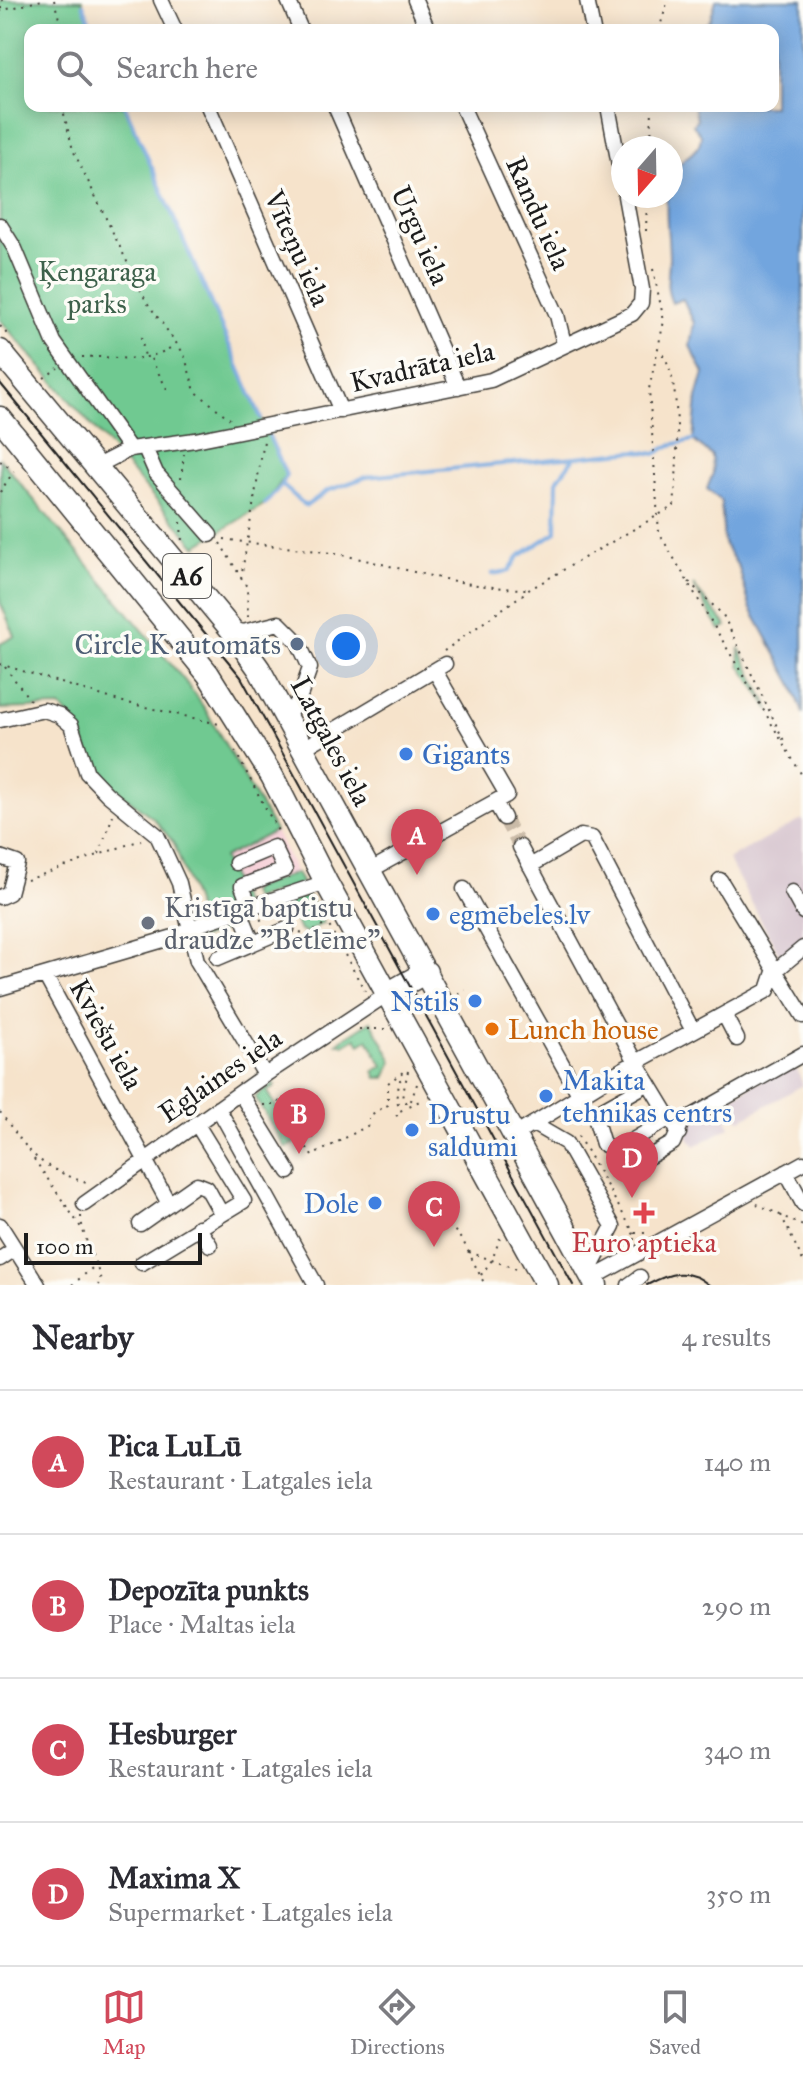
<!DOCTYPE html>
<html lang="en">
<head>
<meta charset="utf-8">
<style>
  :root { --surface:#fff; --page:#f2f2f3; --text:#2b2b33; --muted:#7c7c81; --line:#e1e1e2; --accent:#d1495b }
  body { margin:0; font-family:"IM FELL Great Primer",serif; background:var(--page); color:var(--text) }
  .compass { position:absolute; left:611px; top:136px; width:72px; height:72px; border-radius:50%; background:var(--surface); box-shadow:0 4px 20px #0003; rotate:200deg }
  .scale { position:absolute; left:24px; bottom:20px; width:178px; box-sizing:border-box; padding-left:8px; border:4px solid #1c1c1c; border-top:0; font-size:22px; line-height:28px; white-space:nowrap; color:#1c1c1c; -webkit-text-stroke:6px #fdfcf7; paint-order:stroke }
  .you { position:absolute; left:346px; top:646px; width:28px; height:28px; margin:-20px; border:6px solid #fff; border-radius:50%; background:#1a73e8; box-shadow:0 0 0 12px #1a73e833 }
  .badge { display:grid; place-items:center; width:52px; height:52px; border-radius:50%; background:var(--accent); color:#fff; font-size:26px; font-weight:700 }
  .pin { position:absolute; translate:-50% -66px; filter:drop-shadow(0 2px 4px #0008) }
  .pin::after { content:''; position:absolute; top:42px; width:28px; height:24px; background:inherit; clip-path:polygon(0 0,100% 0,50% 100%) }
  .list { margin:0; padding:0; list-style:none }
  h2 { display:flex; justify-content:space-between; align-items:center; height:104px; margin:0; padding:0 32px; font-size:34px }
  h2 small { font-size:26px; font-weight:400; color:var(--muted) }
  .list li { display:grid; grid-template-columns:52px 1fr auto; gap:24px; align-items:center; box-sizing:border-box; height:144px; padding:0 32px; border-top:2px solid var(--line) }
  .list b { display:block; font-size:30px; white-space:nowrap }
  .list p { margin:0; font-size:26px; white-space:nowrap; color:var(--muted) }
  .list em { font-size:26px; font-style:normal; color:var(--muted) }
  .icon { flex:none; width:44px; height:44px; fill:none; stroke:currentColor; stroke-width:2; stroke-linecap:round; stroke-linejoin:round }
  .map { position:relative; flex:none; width:803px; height:1285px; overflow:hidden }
  .search { position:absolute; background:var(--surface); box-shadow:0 4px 20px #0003; left:24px; right:24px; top:24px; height:88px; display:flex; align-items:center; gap:20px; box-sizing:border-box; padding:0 28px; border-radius:16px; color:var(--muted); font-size:30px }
  .sheet { height:680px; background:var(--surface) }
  nav { display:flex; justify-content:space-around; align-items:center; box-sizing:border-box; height:112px; border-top:2px solid var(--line); background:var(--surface); font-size:22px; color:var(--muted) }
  nav a { display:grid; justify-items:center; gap:4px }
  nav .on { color:var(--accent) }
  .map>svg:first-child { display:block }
  .built { fill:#f6cfd7 }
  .industrial { fill:#d1bdc9 }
  .green { fill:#6fc991; stroke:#467256; stroke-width:2 }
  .water { fill:#72a5de; stroke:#47607d; stroke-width:2 }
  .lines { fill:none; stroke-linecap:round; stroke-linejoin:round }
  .stream { stroke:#72a5de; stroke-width:4 }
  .minor-tunnel { stroke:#cabba8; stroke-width:14; stroke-dasharray:14 7; stroke-linecap:butt }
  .minor-casing { stroke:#3d3a36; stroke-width:17 }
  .highway-casing { stroke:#3d3a36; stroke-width:25 }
  .path { stroke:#3d3a36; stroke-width:2; stroke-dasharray:2 6; stroke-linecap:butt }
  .minor { stroke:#fff; stroke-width:14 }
  .highway { stroke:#fff; stroke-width:22 }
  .tram { stroke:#1c1c1c; stroke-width:2 }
  .service-dot { fill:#5c6f8a; stroke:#fdfcf7; stroke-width:3 }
  .shop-dot { fill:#3f7fe0; stroke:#fdfcf7; stroke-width:3 }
  .worship-dot { fill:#6b7280; stroke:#fdfcf7; stroke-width:3 }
  .food-dot { fill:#e8710a; stroke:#fdfcf7; stroke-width:3 }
  .health-dot { fill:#e0444e; stroke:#fdfcf7; stroke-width:3 }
  .labels { text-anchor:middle; stroke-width:7; stroke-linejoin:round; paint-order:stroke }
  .shield { fill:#fdfcf7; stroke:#605f5e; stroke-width:2 }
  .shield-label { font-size:26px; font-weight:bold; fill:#1c1c1c }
  .street-label { font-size:28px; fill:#1c1c1c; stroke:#fdfcf7 }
  .park-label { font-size:28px; fill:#3d614b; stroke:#fdfcf7 }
  .service-label { font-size:28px; fill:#4e5e75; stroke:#fdfcf7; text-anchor:end }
  .shop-label { font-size:28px; fill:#366cbe; stroke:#fdfcf7; text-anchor:start }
  .worship-label { font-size:28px; fill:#5b616d; stroke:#fdfcf7; text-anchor:start }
  .food-label { font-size:28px; fill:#c56008; stroke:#fdfcf7; text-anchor:start }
  .health-label { font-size:28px; fill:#be3a42; stroke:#fdfcf7 }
</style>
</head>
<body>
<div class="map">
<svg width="803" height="1285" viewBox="0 0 803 1285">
  <rect width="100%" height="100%" fill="#fdfcf7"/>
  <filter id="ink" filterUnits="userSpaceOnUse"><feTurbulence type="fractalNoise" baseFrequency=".0125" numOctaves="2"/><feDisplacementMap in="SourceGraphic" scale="16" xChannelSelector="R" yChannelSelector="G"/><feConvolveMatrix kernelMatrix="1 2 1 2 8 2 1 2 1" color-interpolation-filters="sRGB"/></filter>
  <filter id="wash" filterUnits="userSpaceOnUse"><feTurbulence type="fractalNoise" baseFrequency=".006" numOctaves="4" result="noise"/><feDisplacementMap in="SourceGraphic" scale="32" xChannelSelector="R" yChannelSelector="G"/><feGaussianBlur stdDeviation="1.8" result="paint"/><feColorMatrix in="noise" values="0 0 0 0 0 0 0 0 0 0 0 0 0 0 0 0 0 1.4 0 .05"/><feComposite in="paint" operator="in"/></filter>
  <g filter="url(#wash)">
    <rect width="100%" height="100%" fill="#f6e3cb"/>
    <!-- built -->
    <path class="built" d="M275,831L296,873L237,894L222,857Z"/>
    <!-- industrial -->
    <path class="industrial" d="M803,819V958L791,964L784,952L779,954L728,859Z
      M794,1062L803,1085L740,1120L736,1113L726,1119L730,1127L695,1146L686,1133L690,1121Z"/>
    <!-- green -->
    <path class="green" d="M0,0H82L93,30H30V106H125L286,475L265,504L196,546L0,320Z
      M0,459L185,681L205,709L275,831L223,858L243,904L208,917L199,915L174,843L153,818L97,775L79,727L60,707L0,709V644L15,636L0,602Z
      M693,585L727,626L720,630Z
      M739,648L770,710L740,665Z
      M296,873L301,882L298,886L253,899L250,893L254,888Z
      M308,896L311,900L252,921L258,912Z
      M313,903L323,923L306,933L300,931L291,910Z
      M228,922L239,926L196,940L200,931Z
      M371,1021L393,1061L385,1078H377L374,1071L383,1066L368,1039L360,1044L356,1038L344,1045L337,1043Z
      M273,1083L275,1086L267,1092L290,1130L297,1129L304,1137L286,1148L255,1097Z"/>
    <!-- water -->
    <path class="water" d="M716,0H803V714L793,685L750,607L739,568L724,544L721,501L707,489L713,473L712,456L693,440L697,398L704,373L690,346L694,323L683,299L672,303C664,286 669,276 669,259C669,237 665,219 667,196H671C671,149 700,162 701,135L693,125L697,119L694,106H773V30H700L710,20Z"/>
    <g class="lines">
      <!-- stream -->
      <path class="stream" d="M83,4L93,30
        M125,106L261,418
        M269,436L286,475L282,485
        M265,504L282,485L306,506L327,491L366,477L638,451L655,454L671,445L693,440
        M492,574L509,571L518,557L556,532L557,480L573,459"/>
    </g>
  </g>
  <g filter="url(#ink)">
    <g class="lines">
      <!-- minor-tunnel -->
      <path class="minor-tunnel" d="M504,818L520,847"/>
      <defs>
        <path id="minor" d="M161,0L175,30
          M288,0L301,30
          M415,0L428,30
          M587,0L593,30
          M208,106L341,411
          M335,106L458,387
          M462,106L557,315L564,344
          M608,106L623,186
          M0,225L15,249L54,342L130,449
          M145,448L156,473L210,535
          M95,467L130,449L195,440L491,380L632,314L641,303L642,289L625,196
          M230,628L243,632L279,623L298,642L310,668L298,702L286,716
          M0,720L44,710L59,715L71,725L87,773L107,794L157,835L179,883L197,961L265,1075
          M304,748L445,664
          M495,802L504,818
          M520,847L636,1062L679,1133
          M0,857L17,863L9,893L0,897
          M236,863L274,847L285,870L242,886L250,907
          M530,866L581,836L592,838L693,1031
          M369,871L507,795L435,671
          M720,880L803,1016
          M464,889L580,1096
          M792,892L803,912
          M240,911L253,943
          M218,958L287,929
          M46,977L169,1204
          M0,988L177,936L203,923L326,882
          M724,1014L737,1039
          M240,1093L289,1172
          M575,1099L594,1114L603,1144L616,1150L670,1118
          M218,1108L316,1285
          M594,1114L649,1083
          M535,1125L566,1143L613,1226L589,1271
          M515,1135L609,1077L768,990L774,972L803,948
          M622,1172L673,1143L682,1122L803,1054
          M786,1172L803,1204
          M84,1204L265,1075L389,993
          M140,1224L197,1184L207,1188L221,1213
          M0,1225L38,1285
          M198,1227L210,1245
          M0,1259L15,1249
          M142,1263L244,1201L196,1123
          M593,1278L803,1163
          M629,1285L640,1277"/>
        <path id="highway" d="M0,351L230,628L259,669L596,1285
          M0,418L208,674L272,776L326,882L547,1285
          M389,993L426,972"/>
      </defs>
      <!-- minor casing -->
      <use href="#minor" class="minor-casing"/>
      <!-- highway casing -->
      <use href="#highway" class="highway-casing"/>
      <!-- path -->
      <path class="path" d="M54,0L62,30
        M0,11L42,0
        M0,17L2,0
        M659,30L668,0
        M62,106L73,150L146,301L184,354L195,391L230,419
        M651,148L652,106
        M646,231L647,196
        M653,269L664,321L649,389L659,533L803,777
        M0,326L7,334
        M141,337L145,357
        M82,357C119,355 141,367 175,345
        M151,359L167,389
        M44,378L58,368
        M0,461L13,470
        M181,479L184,454
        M0,492L14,471
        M181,522L182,543
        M224,539C265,546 307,548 347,556C408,569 466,589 529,589
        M220,543L247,587L248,617
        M241,578L264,441
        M689,582L723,615L786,745
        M444,651L530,589L674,506C677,478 684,365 658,351
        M0,664L119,701L219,724
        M5,667L30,700
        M235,751L279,833
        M99,854L113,815
        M27,880L141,840
        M314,899L365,991
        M260,920L314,901
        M300,932L307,935L326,924
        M207,938L231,930
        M458,994L465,990
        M359,1029H388
        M408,1071L402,1098L408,1105
        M417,1084L409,1106L424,1099
        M263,1105H273L288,1097
        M0,1112C34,1158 35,1164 89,1184
        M396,1116L402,1112L396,1099L400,1080L406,1077
        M578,1136L634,1233L619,1246
        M313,1137L304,1143L312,1156L369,1125V1116L388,1105V1083L407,1069
        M34,1159L82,1229
        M757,1204L803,1226
        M781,1215L803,1261
        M81,1216C82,1239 96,1259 101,1281L98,1285
        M445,1218L464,1243L485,1285
        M635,1240L634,1233H645
        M469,1252L517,1269
        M481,1275L492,1260L500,1238
        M72,1285L96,1265"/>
      <!-- minor -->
      <use href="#minor" class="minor"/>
      <!-- highway -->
      <use href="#highway" class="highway"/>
      <!-- tram -->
      <path class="tram" d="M0,383L241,677L573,1285
        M647,1285C669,1273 688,1267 709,1285"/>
    </g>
  </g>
  <!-- markers -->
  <circle class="service-dot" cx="297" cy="644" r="8"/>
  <g class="shop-dot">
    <circle cx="406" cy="754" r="8"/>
    <circle cx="433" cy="914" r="8"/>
    <circle cx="475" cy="1001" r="8"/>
    <circle cx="546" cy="1096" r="8"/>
    <circle cx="412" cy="1130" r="8"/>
    <circle cx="375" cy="1203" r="8"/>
  </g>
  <circle class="worship-dot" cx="148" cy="923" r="8"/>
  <circle class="food-dot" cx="492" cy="1029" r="8"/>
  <path class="health-dot" d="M640 1201h8v8h8v8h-8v8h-8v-8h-8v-8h8z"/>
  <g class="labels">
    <!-- shield labels -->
    <rect class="shield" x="163" y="554" width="48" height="44" rx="6"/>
    <g class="shield-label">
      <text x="187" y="585">A6</text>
    </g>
    <!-- street labels -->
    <g class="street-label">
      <text transform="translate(539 213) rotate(66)" y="10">Randu iela</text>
      <text transform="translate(421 235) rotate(66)" y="10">Urgu iela</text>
      <text transform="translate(298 248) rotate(66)" y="10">Vīteņu iela</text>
      <text transform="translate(422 366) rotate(-13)" y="10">Kvadrāta iela</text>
      <text transform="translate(332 741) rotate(62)" y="10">Latgales iela</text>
      <text transform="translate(107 1034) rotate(61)" y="10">Kviešu iela</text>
      <text transform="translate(220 1075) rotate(-35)" y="10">Eglaines iela</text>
    </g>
    <!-- park labels -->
    <g class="park-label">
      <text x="97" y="281">Ķengaraga<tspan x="97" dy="32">parks</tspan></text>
    </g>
    <!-- service labels -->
    <g class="service-label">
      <text x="281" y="654">Circle K automāts</text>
    </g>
    <!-- shop labels -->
    <g class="shop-label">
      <text x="422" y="764">Gigants</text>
      <text x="449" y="924">egmēbeles.lv</text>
      <text x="459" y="1011" text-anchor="end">Nstils</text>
      <text x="562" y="1090">Makita<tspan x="562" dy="32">tehnikas centrs</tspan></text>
      <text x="428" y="1124">Drustu<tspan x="428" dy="32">saldumi</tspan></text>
      <text x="359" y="1213" text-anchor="end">Dole</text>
    </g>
    <!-- worship labels -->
    <g class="worship-label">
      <text x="164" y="917">Kristīgā baptistu<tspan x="164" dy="32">draudze "Betlēme"</tspan></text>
    </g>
    <!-- food labels -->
    <g class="food-label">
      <text x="508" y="1039">Lunch house</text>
    </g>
    <!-- health labels -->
    <g class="health-label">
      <text x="644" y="1252">Euro aptieka</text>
    </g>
  </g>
</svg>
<svg class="compass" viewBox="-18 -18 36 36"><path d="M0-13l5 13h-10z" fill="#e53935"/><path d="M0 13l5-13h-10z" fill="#7c7c81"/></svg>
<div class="scale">100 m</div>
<div class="you"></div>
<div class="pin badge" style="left:417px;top:875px">A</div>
<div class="pin badge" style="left:299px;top:1154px">B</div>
<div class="pin badge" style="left:434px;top:1247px">C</div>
<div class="pin badge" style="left:632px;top:1198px">D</div>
<div class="search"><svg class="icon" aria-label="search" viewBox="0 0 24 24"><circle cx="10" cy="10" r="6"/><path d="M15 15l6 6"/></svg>Search here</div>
</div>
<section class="sheet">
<h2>Nearby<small>4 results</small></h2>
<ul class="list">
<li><span class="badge">A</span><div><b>Pica LuLū</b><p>Restaurant · Latgales iela</p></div><em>140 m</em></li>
<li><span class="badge">B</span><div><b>Depozīta punkts</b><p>Place · Maltas iela</p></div><em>290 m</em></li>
<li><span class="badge">C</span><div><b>Hesburger</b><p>Restaurant · Latgales iela</p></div><em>340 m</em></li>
<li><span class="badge">D</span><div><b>Maxima X</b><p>Supermarket · Latgales iela</p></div><em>350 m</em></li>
</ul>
</section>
<nav>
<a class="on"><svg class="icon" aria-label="map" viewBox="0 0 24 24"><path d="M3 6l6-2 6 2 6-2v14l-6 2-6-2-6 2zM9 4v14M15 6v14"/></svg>Map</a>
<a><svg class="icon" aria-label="directions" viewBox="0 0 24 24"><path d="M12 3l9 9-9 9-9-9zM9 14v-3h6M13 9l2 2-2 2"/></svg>Directions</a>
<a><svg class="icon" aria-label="saved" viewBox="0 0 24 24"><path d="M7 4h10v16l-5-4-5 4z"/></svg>Saved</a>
</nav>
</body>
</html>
